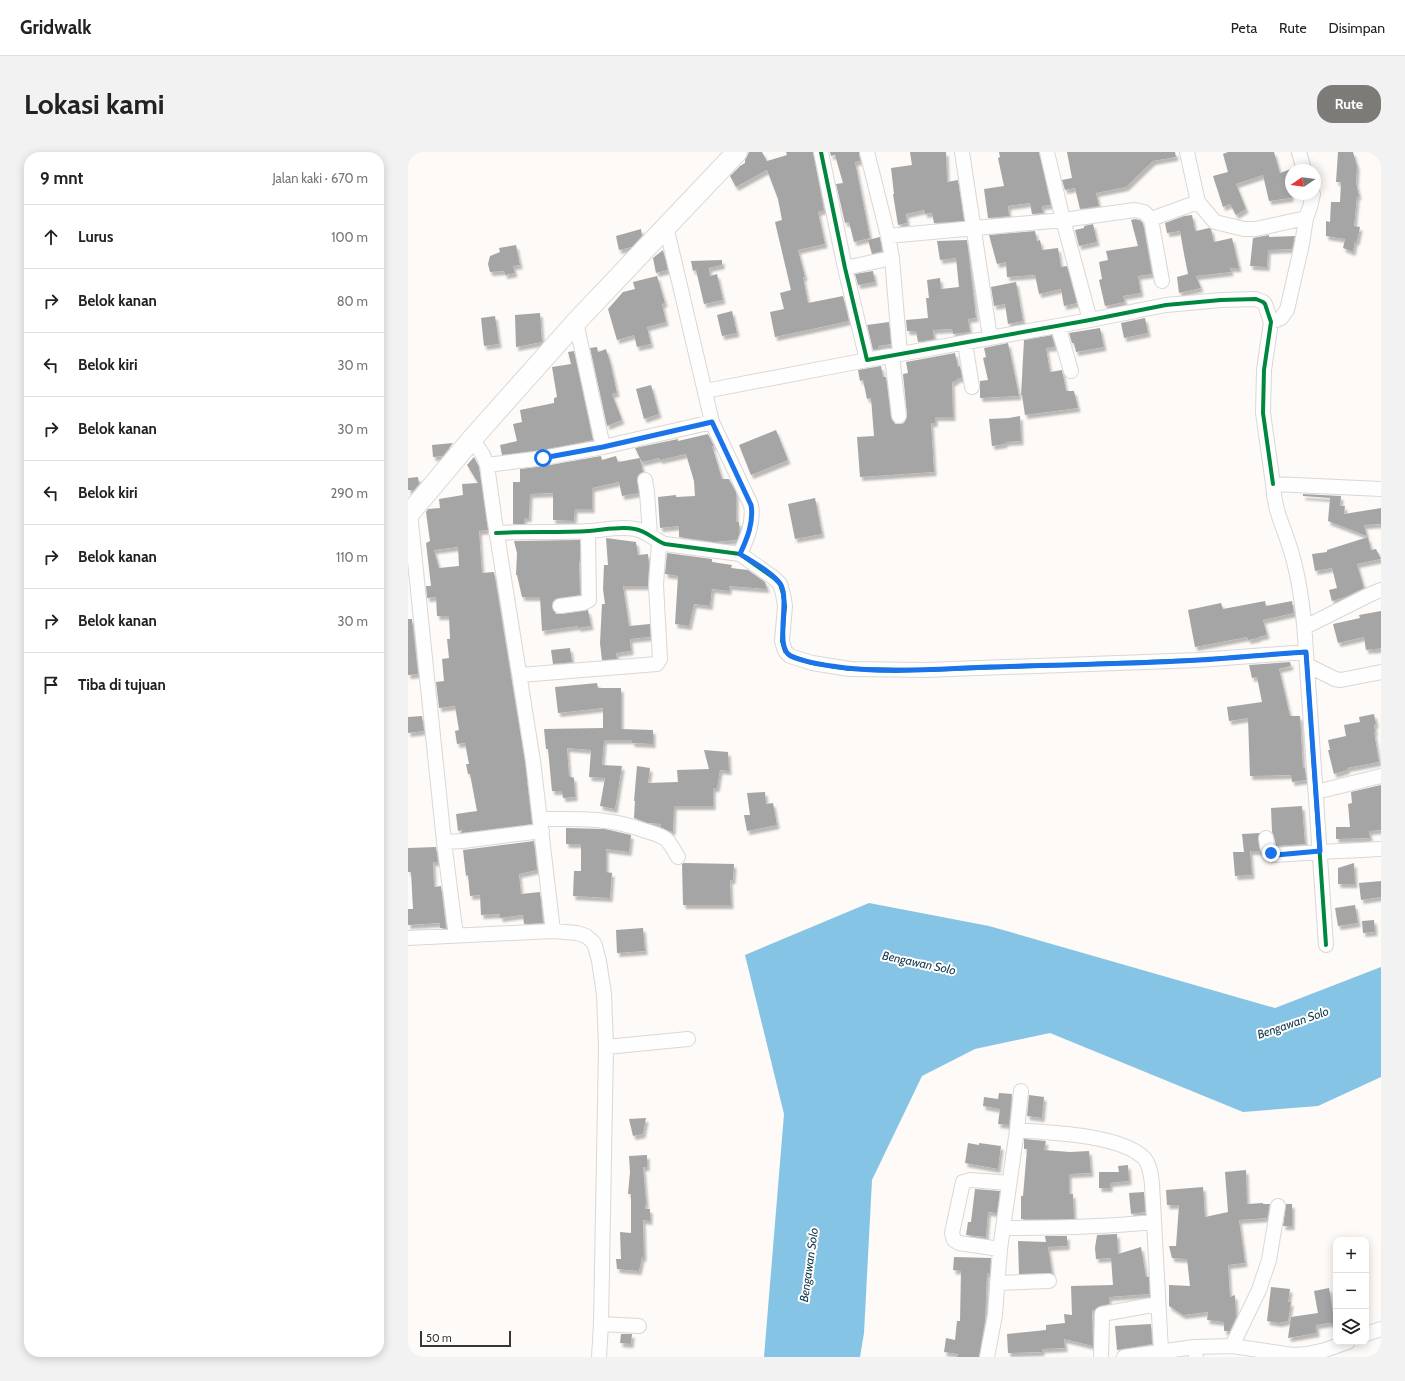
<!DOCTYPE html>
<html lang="id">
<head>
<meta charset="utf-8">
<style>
  :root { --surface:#fff; --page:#f2f2f2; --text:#222; --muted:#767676; --line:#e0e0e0; --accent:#7d7b77 }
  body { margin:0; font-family:Cabin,sans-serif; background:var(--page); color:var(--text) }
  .controls { position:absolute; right:12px; bottom:12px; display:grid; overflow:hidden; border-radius:8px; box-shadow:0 2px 10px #0003 }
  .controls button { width:36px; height:36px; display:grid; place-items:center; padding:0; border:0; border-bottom:1px solid var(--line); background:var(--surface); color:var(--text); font:20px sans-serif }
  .compass { position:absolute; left:877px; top:12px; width:36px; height:36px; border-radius:50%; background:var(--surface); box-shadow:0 2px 10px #0003; rotate:257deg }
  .scale { position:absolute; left:12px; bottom:10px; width:91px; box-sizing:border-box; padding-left:4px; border:2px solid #383632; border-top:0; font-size:11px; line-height:14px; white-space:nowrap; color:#383632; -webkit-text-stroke:3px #fff; paint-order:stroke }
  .stop { position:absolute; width:12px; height:12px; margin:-9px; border:3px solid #1a73e8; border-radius:50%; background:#fff }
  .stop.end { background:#1a73e8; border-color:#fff; box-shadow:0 1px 4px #0008 }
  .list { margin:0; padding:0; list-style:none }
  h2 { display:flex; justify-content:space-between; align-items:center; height:52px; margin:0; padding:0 16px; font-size:17px }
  h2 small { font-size:13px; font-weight:400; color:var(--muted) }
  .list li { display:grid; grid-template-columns:26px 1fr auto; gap:12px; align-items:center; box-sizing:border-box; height:64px; padding:0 16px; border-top:1px solid var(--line) }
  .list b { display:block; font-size:15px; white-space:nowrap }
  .list em { font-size:13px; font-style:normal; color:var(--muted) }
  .icon { flex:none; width:22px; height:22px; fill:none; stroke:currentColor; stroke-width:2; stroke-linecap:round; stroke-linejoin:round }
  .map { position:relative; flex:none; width:973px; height:1205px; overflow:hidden; border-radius:16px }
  header { display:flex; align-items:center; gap:24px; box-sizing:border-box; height:56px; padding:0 20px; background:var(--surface); border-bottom:1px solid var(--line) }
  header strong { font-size:19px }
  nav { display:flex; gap:22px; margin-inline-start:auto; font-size:14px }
  .intro { display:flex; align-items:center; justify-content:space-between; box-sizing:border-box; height:96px; padding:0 24px }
  h1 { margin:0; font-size:28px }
  .button { padding:10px 18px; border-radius:16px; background:var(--accent); color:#fff; font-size:14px; font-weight:700 }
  main { display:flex; gap:24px; padding:0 24px }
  aside { flex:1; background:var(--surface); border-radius:16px; box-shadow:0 2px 10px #0003 }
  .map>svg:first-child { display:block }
  .water { fill:#86c4e5 }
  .building { fill:#a6a5a5; fill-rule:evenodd; filter:url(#shadow) }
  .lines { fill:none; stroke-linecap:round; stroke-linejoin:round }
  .street-casing { stroke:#dad7d4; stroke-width:16 }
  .secondary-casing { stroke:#dad7d4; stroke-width:22 }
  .street { stroke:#fffefe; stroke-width:14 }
  .secondary { stroke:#fffefe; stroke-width:20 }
  .cycleway-casing { stroke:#fff; stroke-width:6 }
  .cycleway { stroke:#00873e; stroke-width:4 }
  .route { stroke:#1a73e8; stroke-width:5 }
  .labels { text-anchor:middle; stroke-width:4; stroke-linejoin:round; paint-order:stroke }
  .water-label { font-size:12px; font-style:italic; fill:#12394d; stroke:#fff }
</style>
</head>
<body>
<header>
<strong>Gridwalk</strong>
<nav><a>Peta</a><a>Rute</a><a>Disimpan</a></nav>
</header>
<div class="intro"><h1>Lokasi kami</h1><a class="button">Rute</a></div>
<main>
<aside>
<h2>9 mnt<small>Jalan kaki · 670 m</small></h2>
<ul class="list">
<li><svg class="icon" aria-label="ahead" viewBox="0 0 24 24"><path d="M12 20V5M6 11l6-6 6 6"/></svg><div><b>Lurus</b></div><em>100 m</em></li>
<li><svg class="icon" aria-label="right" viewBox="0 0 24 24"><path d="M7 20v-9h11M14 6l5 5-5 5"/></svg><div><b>Belok kanan</b></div><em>80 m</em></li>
<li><svg class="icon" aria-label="left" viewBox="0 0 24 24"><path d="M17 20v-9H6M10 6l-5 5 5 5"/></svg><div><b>Belok kiri</b></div><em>30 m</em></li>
<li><svg class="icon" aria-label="right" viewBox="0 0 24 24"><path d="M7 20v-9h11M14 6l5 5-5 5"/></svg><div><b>Belok kanan</b></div><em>30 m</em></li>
<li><svg class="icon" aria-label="left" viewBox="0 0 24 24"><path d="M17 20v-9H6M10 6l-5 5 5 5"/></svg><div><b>Belok kiri</b></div><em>290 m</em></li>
<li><svg class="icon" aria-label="right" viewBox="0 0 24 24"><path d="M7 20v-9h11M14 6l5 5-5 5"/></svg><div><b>Belok kanan</b></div><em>110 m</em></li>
<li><svg class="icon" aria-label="right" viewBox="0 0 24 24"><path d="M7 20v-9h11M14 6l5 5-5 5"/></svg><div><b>Belok kanan</b></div><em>30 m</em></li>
<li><svg class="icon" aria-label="arrive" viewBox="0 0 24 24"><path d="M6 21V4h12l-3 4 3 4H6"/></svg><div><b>Tiba di tujuan</b></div></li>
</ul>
</aside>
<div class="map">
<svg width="973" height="1205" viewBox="0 0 973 1205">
  <defs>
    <filter id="shadow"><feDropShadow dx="2.5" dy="4" stdDeviation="1" flood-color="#0004"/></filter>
  </defs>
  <rect width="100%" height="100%" fill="#fdfaf7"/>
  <!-- water -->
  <path class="water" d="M461,751L581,774L867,856L973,815V925L910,954L835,960L642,881L567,897L514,924L464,1028L456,1181L452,1205H356L376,962L337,803Z"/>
  <!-- building -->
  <path class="building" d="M341,0H354L359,9L379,3L378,0H405L416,58L410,60L417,92L390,98L397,125H395L400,151L435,144L441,169L367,185L362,160L376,157L372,141L383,138L367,70L374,68L370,47L359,18L328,35L322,24L332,14L337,11V8Z
    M422,0H451L452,9L447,10L462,86L446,90L441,70L437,71L428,32L435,31L427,3L423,4Z
    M502,0H538L539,30L550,28L556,69L526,71L524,61L517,62L516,58L498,62L499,71L490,73L485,42H486L483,16L504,13Z
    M591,0H631L643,53L634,54L635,61L624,62L622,51L600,54L601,64L580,66L576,37L596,34L590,6L592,5Z
    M659,0H767L768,5L745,9L718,35L688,41L691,54L672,57L667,36L657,38L654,28L664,26Z
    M820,0H866L872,21L883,17V46L861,49L855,23L828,32L838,57L828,63L822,52L815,55L805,24L820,20L815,2Z
    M930,0H945L949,14L948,31L951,44H949L946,74L952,75L949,89H947L945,100L935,96L937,87L918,84V69L922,70L923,50H932L933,30H928Z
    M784,63L787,78L788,79L801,76L803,77L806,90L824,86L831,116H822L823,120L788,124L793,136L771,141L769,125L780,122L776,102L772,79L759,81L757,71L776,64Z
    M727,67L732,68L735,71L744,122L730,124L733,141L715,144L717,150L697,154L691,128L694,127L691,110L700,108L698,99L730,94L723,68Z
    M685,72L689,90L671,94L667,78L676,76V74Z
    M233,77L234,84L224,95L211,98L208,84Z
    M627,79L629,89L632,88L634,98L650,96L653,115L659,114L669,151L656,154L653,137L631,142L627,123L599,125L598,110L589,112L581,83Z
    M861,83V85L887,84L884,97L860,98L859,115L842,114L845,86Z
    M472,85L474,99L464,102L460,88Z
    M559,88L568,166L560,167L562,180L545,182L544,177L525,178L526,187L510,190L508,179H499L498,168L520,166L518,146H521L519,128L532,126L533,137L551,135L548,106L532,108L529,89Z
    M108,93L112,113L105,114L107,121L97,123L96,119L82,120L80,112L82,104L92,100L91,96Z
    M255,98L260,118L248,121L245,106Z
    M314,108V113L301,116L302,124L309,122L315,148L296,152L288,118L285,119L283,109Z
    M465,119L467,130L450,133L447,122Z
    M249,124L257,151L254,152L258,170L239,175L243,192L229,195L226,183L209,188L200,157L215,140L227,137L225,130Z
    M608,130L615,169L600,172L597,152L586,154L583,135Z
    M324,159L329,181L314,184L309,163Z
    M132,161L134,190L108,195L107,163Z
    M87,164L91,192L76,194L73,166Z
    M737,166L740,181L716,186L713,171Z
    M481,170L483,192L470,194L471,197L465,198L459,173Z
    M692,176L696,195L668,200L666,191H664L661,181Z
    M644,183L647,195L638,196L642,220L654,218L658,239H666L670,256L617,263L614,243L613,244L616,188Z
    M600,191L611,244L572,246V229L580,228L575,206L578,205L576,196Z
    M189,195L190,200L198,197L202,210L209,241L204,242L214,268L199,274L182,196Z
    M166,199L185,288L134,298L94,303L92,293L109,289L105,272L114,270L112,258L146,251V246L149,245L144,215L163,212L160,200Z
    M547,201L550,215L552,214L554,226L548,227V229L544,230L545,265H527V271H523L526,320L452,325L449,285L466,284L463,246L459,247L455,228L452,229L450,218L473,214L475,225H478L483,265L487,272H492L496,271L499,263L495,222L500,221L498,210Z
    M243,233L251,262L236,267L228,237Z
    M612,264L613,289L597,290V292L584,294L581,267L601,266Z
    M368,278L380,308L343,323L331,293Z
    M300,282L306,294H304L314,327H321L328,340V370H331V383L329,388L306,390L271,385V374L252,376L250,345L268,343V345L287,344L286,329L278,302L252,308L251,306L234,310L227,296L270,287V289Z
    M45,291L35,304L25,305L24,293Z
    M193,304L194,308L208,304L210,310L232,306L235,320L231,322L229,325L231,341L214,344L211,330L184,336V357H167L166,369L145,368V341L122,342L121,366H116V372H105V330H112V317L136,314Z
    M66,305L71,315L80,378L71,379L74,421L86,420L117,610L124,672L54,681V678L50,679L48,662L69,659L62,622H60L58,612H61L57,591L49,592L47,579L51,578L47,554L31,556L28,530L36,529L34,507L41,506L39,487H42L41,464H29L28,445L19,446L18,434H23L18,391L22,389L18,360L20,357L32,356L31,347L55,343L54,332L70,331L59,313ZM50,395L51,414L31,416L26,398Z
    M10,325L11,332L6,338H0V326Z
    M895,342L933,344L932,354H937L936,362L973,356V372L956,373L959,384L920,369L922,346L895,344Z
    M407,346L414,382L387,387L380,352Z
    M960,385L963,398L968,397L973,407L949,412L956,436L937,445L924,449L921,438L929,436L924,416L907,419L904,402L919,400V398Z
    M198,386L228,390L230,403L240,402L241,413L240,434H215L221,474L242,472V485L222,487L223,499L208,501L209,507L194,508L192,491L194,452H197L195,437L196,413H200Z
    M172,388V409H171L172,443L147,447L144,451V455L148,462H153L180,458L183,474L170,476V474L134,479L132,445H114L109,423H108L109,401L106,389Z
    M259,401L304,407V410L324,413L323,416L340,418L357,430L359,437L321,434V439L304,437L302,454L286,452L281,474L267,472L270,424L257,422Z
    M857,449L858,454L884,449L886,461L855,468L859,483L850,485V486L840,488L839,485L787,495L780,458L813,451L815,457Z
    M973,459V496L965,498L964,497L958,498L956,485L930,491L925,472L952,466L951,463Z
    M0,467H4L10,522L0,523Z
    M162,496L164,510L145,512L143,498Z
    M882,510L883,514L871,517L882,564H892L895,616H897L898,628L884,630L883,623L842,624L840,566L821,569L819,555L854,550L849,525L844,526L841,513Z
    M189,531L190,536H213V577L245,578V592L224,591V588H196L194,613L214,614L207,657L192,654L197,626L181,625L183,598L159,596L161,624L166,626L167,645L155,646L154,639H144L140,597H138L136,577L195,576V556L150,561L147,535Z
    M966,562L968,572L966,573L967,580H966L971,610L939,616V618L926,622L920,598H922L920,588L938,584L936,573L952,570L951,565Z
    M14,564L16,579L0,581V565Z
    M296,598L320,600L321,619L312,618L309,636H305V654H266L265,679H261L252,675L253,672L240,671L226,666L227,649H226L229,614L242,616L240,631L270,630L269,618L301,617Z
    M973,633V678L961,679L962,686L928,687V675H942L940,652L944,651L943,640Z
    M357,640L358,652L365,651L369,673L339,679L336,663H342L339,641Z
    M894,654L897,692L868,694L866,685L864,680L863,656Z
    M158,676L197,677L223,683L221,700L198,697V720L204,721L202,746L165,744L166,719H173V692H158Z
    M852,681L850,687L852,699H842L844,723L827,724L825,700H836L834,682Z
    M126,689L129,718L111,722L113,742L132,740L135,771L116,772L115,763L92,766V762L73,763L72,743L62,744L60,723L58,724L55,698Z
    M28,695L30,710H25L26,735L33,734L38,776H32V771L0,773V757H5L3,720H0V696Z
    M276,711L326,712L325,728H322L323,753H275L274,712Z
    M946,711L947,732H930V716Z
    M973,729V745L953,748L951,731Z
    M947,753L950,771L930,774L927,756Z
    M966,768L967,780L955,781L954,769Z
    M235,776L237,799L209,801L208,778Z
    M591,941L604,942L601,973L590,972L592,957L575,954L576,945L590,947Z
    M621,943L636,945L634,966L619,964Z
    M238,966L235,982L225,984L221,967Z
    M616,987L638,989L636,998L662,1000L681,999L683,1021L661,1022V1042H665L666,1067H613V1044H615L619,997H616Z
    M560,991L571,993V991L593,994L590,1017L557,1011Z
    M239,1003V1015H235L238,1050L237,1057H242V1069L235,1068L236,1106L234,1105L231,1119L209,1117L208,1107H213L212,1080L223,1081V1042H220L222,1020L221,1004Z
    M720,1013L721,1029L702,1031V1036H691V1020H711L710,1014Z
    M838,1018L839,1052L855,1051V1052H862L859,1066L831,1068L837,1111L820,1113L822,1145L827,1143L828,1165L822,1179H816V1170L799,1168L800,1160L775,1163L761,1154V1133L782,1134L779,1107L764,1106L761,1094H768L771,1053H759L758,1038L795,1035L797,1065L820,1060L817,1020Z
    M567,1037L592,1039L589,1061L580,1060L578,1085L558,1083L560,1070H563Z
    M736,1040L737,1060L723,1062L721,1041Z
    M878,1052H884V1074H875Z
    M709,1082L710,1102L733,1095L738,1125H741V1142L701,1145V1152L692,1154L686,1158H684L685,1194L656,1187L657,1196L634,1197V1200L600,1201L599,1182L638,1178V1173L657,1171L656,1162L664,1163L663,1134L705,1133L703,1106L688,1107L687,1096L689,1083Z
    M637,1084H659V1094L640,1095L644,1121L611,1122L610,1089L638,1090Z
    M546,1105L583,1106L582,1121H579L577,1169L571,1205H549L550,1202L536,1200L538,1186L547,1188L549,1169H552L553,1119L545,1118Z
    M863,1135L882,1137L880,1150H883L880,1169L871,1171L859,1169Z
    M921,1136L927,1173L921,1171L908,1173L909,1181L880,1186L883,1165L910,1161L906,1139Z
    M743,1172L744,1192L709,1198L707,1174Z
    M213,1182H224L223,1192L212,1191Z"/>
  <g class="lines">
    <defs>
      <path id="street" d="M413,0L437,116L459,208L682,168L758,153L813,148L848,147L855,150L857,152L863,170L856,218L855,261L865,332
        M459,0L480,84L484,106L492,202
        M554,0L582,185
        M639,0L655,68L682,168
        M779,0L790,50L807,70L836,77H848L898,66L902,55L905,42
        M891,0L896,18
        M743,67L754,129
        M258,74L304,270L343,353C346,370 339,387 332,402
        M480,84L655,68L727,58L736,60L743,67L790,50
        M437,116L484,106
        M168,170L195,295
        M863,170L873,166L879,158L894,92L898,66
        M650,174L663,219
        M557,191L564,235
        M484,204L491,264
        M297,239L459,208
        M64,287L75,303L79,313L86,364L125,609L145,779
        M79,313L135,306L195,295L304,270
        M237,328L239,340L242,383
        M2,361L36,690L48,784
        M88,381C119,379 150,381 181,379C196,378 212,374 227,377C239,379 246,388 257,392L332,402L366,426L372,432L375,442L377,454L374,489L377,499L382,504L404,511L442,517L517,518L791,508L898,500L918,793
        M152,454L175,451L181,448L180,379
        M897,475L963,442L973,438
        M898,500C896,466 893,432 883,399C876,375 866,359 865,332L973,337
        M899,513L927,527L933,528L973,520
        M112,523L249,512L252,507L248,433L251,390
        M908,640L973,624
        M132,667C172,667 200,665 238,679C245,681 252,683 258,687C263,692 266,699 270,705
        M858,686C859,693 859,702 868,703C903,700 938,699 973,697
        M36,690L55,689L134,679
        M0,786L145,779L169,781L178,784L185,790L187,794L191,809L196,842L198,895L193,1172L191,1205
        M198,895L280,887
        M609,978C642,981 711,982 736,1006C742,1013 743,1023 744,1032L753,1199
        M595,1076C646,1076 696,1075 746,1070
        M592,1097L551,1091L546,1088L544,1081L555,1030L563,1028L601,1031
        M589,1131L641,1129
        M193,1172L231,1174
        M958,1182L973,1177
        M824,1194L851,1138L861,1108L870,1054
        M786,1195L824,1194L885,1203L899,1202L917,1198L940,1190
        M579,1205L587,1163L592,1097L609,978L613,939
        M693,1205L694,1162L750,1152
        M716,1205L786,1195L788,1205"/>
      <path id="secondary" d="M0,363L64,287L168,170L329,0"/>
    </defs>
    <!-- street casing -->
    <use href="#street" class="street-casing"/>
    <!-- secondary casing -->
    <use href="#secondary" class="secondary-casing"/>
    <!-- street -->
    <use href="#street" class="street"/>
    <!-- secondary -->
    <use href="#secondary" class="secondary"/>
    <defs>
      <path id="cycleway" d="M413,0L437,116L459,208L682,168L758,153L813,148L848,147L855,150L857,152L863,170L856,218L855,261L865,332
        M88,381C119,379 150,381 181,379C196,378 212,374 227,377C239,379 246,388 257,392L332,402L366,426L372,432L375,442L377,454L374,489L377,499L382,504L404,511L442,517L517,518L791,508L898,500L918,793"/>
    </defs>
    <!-- cycleway casing -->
    <use href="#cycleway" class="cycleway-casing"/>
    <!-- cycleway -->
    <use href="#cycleway" class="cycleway"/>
  </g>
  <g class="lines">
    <!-- route -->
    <path class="route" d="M135,306L195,295L304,270L343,353C346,370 339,387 332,402C343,409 367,422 373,433C382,451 366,496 383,504C395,510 410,512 423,514C475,522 529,517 581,515C651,513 722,512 791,508C827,506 862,502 898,500L912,699L868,703L863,701"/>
  </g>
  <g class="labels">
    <!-- water labels -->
    <g class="water-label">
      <text transform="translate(511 811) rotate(12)" y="4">Bengawan Solo</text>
      <text transform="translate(885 871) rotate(-19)" y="4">Bengawan Solo</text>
      <text transform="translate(401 1113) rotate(-82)" y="4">Bengawan Solo</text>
    </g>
  </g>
</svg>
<div class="controls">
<button>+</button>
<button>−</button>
<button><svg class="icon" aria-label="layers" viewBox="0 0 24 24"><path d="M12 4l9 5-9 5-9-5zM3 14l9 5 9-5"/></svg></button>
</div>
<svg class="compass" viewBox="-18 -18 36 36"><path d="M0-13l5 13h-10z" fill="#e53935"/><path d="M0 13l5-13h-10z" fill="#767676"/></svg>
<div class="scale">50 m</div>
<div class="stop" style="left:135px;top:306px"></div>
<div class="stop end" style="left:863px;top:701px"></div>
</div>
</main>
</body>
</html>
